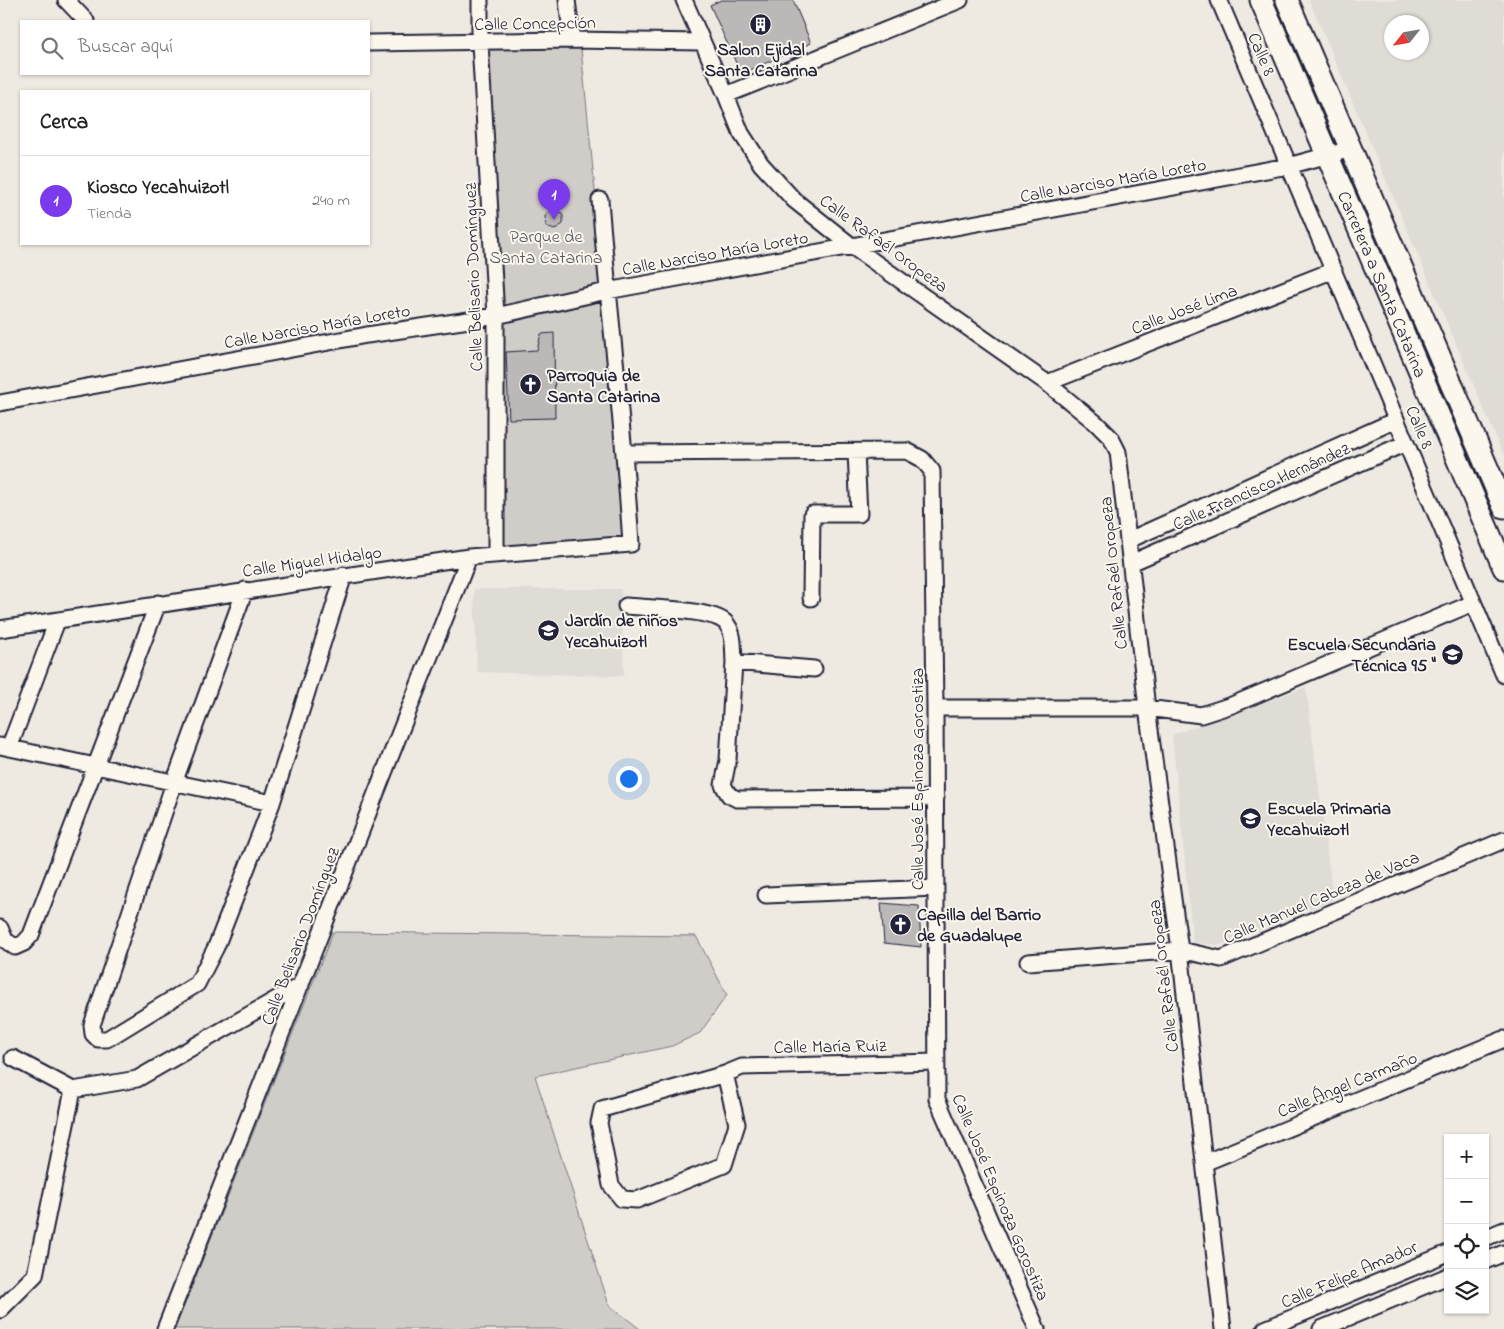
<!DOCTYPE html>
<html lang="es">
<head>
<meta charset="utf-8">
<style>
  :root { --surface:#fff; --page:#f2f2f2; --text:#222; --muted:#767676; --line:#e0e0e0; --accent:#7c3aed }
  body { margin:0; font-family:"Indie Flower",sans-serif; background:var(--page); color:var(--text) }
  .controls { position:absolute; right:15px; bottom:15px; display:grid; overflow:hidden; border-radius:0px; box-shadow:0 1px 4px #0004 }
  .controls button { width:45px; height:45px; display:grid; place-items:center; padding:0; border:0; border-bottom:1px solid var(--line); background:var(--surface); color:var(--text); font:25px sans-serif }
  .compass { position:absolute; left:1384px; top:15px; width:45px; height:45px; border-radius:50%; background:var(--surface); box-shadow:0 1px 4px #0004; rotate:239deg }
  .you { position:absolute; left:628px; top:778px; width:18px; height:18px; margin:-12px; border:4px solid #fff; border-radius:50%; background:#1a73e8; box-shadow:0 0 0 8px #1a73e833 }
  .badge { display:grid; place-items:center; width:32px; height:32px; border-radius:50%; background:var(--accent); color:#fff; font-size:16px; font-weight:700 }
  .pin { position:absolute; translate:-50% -41px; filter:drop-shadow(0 1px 2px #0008) }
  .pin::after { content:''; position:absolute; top:26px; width:18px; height:15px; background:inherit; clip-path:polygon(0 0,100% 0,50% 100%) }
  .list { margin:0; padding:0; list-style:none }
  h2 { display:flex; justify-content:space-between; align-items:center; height:65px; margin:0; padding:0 20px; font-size:21px }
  h2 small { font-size:16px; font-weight:400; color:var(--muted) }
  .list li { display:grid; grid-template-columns:32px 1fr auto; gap:15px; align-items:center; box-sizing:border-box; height:90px; padding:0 20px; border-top:1px solid var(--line) }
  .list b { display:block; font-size:19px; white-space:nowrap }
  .list p { margin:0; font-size:16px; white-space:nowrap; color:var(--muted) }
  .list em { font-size:16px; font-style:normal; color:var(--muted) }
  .icon { flex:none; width:28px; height:28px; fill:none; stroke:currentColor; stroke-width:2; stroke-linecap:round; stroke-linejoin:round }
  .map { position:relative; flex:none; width:1504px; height:1329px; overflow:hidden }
  .search { position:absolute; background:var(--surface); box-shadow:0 1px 4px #0004; left:20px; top:20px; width:350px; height:55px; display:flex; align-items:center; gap:12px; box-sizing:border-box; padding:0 18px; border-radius:0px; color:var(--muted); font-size:19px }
  .panel { position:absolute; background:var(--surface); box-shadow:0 1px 4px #0004; left:20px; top:90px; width:350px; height:155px; border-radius:0px }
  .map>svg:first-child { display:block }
  .built { fill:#dfdbd5; fill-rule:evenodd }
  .green { fill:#d0cdc9; stroke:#797882 }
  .building { fill:#bcb8b8; stroke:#22223b }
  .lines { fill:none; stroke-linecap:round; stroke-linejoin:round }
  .street-casing { stroke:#22223b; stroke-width:19 }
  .secondary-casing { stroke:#22223b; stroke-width:25 }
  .street { stroke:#fbf7ec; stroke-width:15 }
  .secondary { stroke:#fbf7ec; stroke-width:21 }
  .labels { text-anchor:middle; stroke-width:4; stroke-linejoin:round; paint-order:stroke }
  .street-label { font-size:18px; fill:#22223b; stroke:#fbf7ec }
  .poi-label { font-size:18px; font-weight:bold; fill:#22223b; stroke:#fbf7ec; text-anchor:start }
  .park-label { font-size:18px; fill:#565566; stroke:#fbf7ec }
</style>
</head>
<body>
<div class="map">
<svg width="1504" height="1329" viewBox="0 0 1504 1329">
  <rect width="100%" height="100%" fill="#eeeae2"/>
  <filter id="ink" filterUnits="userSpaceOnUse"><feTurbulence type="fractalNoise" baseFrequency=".02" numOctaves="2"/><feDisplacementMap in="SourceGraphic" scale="10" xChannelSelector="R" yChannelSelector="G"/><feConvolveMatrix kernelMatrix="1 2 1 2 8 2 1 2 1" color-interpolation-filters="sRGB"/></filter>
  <g filter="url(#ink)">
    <!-- built -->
    <path class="built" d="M1309,0H1504V456ZM1422,22V52H1392V22Z
      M474,589H621L624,676L477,672Z
      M1306,687L1333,900L1220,945L1193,943L1172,735Z"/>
    <!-- green -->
    <path class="green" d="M485,38L580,39L605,291L494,311Z
      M603,293L630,544L504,553L492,314Z
      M333,932L696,936L727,995L700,1033L672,1046L535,1076L609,1305L640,1329H175Z"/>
    <!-- building -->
    <path class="building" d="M721,0H793L811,43L741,74L710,5Z
      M554,208L563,215V224L554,230L546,226L545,216Z
      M554,333L555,418L509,419L506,352L537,350L541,334Z
      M881,903L919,906L921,947L884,943Z"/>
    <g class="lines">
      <defs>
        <path id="street" d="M66,0L86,21
          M480,0V43L496,316V554
          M567,0L572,40
          M684,0L726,95L741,133L761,164L794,200L853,247L1047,383L1096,423L1111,438L1118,452L1147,708L1180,950L1223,1329
          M1219,0L1504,675
          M369,43L572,40L702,42
          M726,95L960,0
          M1047,383L1334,270
          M0,403L367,335L496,316L607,291L1288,166L1351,149
          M625,453L907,451L922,459L932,471L935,708L937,1099L1037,1329
          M1129,540L1396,420
          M1131,563L1406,443
          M245,590L174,783L92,1025L93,1034L98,1039H107L197,984L216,947L272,803L344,575
          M811,598L812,514H859L856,452
          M626,606C646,608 712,609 725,622C735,632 733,649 734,662
          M0,629L469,557L631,544C624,429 609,315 600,200
          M814,669L734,662L728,760L723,785L729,795L737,799L936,798
          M935,708H1147L1201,715L1232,705L1473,603
          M0,746L272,803
          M9,748L57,621
          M766,895L936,888
          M0,928L5,940L15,947L24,943L31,935L158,603
          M1028,962L1180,950L1221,959L1504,840
          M13,1058L73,1090L137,1079L301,985
          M725,1074L737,1124L724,1165L637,1200L622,1199L611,1185L599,1123L602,1109L725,1074L742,1067L936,1062
          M1204,1163L1504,1039
          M1485,1238L1504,1230
          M1485,1261L1504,1253
          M0,1310L35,1275L73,1090
          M165,1329L469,557
          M1265,1329L1448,1253
          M1321,1329L1448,1276"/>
        <g id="secondary">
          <path id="s1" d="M1261,0L1504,568"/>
          <path d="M1287,0L1504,507"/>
        </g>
      </defs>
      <!-- street casing -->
      <use href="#street" class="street-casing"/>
      <!-- secondary casing -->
      <use href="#secondary" class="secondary-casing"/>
      <!-- street -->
      <use href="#street" class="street"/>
      <!-- secondary -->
      <use href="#secondary" class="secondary"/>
    </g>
  </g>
  <!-- icons -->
  <defs>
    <symbol id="building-disc" viewBox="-11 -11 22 22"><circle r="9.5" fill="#22223b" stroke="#fbf7ec"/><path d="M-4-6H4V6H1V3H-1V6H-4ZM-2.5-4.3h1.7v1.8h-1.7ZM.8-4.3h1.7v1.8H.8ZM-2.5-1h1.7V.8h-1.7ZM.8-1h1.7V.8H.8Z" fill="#fff"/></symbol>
    <symbol id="church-disc" viewBox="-11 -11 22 22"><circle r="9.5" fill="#22223b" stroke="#fbf7ec"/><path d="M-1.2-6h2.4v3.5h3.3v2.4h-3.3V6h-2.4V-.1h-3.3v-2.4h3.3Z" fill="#fff"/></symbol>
    <symbol id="school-disc" viewBox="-11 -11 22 22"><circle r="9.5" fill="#22223b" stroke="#fbf7ec"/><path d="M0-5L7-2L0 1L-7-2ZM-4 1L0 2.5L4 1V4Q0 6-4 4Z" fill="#fff"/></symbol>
  </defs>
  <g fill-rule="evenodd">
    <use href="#building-disc" x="748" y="12" width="25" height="25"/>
    <use href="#church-disc" x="518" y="372" width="25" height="25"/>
    <use href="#school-disc" x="536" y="618" width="25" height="25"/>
    <use href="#school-disc" x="1440" y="642" width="25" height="25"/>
    <use href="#school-disc" x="1238" y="806" width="25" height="25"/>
    <use href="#church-disc" x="888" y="912" width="25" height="25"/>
  </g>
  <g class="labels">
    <!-- street labels -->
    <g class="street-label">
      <text transform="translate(535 23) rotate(-1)" y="6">Calle Concepción</text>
      <text transform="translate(1262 54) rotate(67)" y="6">Calle 8</text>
      <text transform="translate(1113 180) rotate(-10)" y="6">Calle Narciso María Loreto</text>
      <text transform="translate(884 243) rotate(36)" y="6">Calle Rafaél Oropeza</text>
      <text transform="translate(715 253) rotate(-10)" y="6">Calle Narciso María Loreto</text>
      <text transform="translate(473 277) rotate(-92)" y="6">Calle Belisario Domínguez</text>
      <text dy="6" stroke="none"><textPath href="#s1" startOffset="309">Carretera a Santa Catarina</textPath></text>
      <text transform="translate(1184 309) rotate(-21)" y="6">Calle José Lima</text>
      <text transform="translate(317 326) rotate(-10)" y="6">Calle Narciso María Loreto</text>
      <text transform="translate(1420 427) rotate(67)" y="6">Calle 8</text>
      <text transform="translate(1261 486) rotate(-24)" y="6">Calle Francisco Hernández</text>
      <text transform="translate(312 561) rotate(-8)" y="6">Calle Miguel Hidalgo</text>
      <text transform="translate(1113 573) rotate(-96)" y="6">Calle Rafaél Oropeza</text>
      <text transform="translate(917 779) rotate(-90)" y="6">Calle José Espinoza Gorostiza</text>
      <text transform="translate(1321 897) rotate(-23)" y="6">Calle Manuel Cabeza de Vaca</text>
      <text transform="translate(300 936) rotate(-69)" y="6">Calle Belisario Domínguez</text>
      <text transform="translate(1163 976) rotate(-97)" y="6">Calle Rafaél Oropeza</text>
      <text transform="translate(830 1046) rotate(-1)" y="6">Calle María Ruiz</text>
      <text transform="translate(1347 1084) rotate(-22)" y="6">Calle Ángel Carmaño</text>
      <text transform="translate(1001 1197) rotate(67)" y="6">Calle José Espinoza Gorostiza</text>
      <text transform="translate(1349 1274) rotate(-23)" y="6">Calle Felipe Amador</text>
    </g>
    <!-- poi labels -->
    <g class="poi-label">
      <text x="761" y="55" text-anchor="middle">Salon Ejidal<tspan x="761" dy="21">Santa Catarina</tspan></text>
      <text x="547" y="381">Parroquia de<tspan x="547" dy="21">Santa Catarina</tspan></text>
      <text x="565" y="626">Jardín de niños<tspan x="565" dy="21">Yecahuizotl</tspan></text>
      <text x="1436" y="650" text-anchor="end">Escuela Secundaria<tspan x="1436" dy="21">Técnica 95 "</tspan></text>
      <text x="1267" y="814">Escuela Primaria<tspan x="1267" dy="21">Yecahuizotl</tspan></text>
      <text x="917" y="920">Capilla del Barrio<tspan x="917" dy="21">de Guadalupe</tspan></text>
    </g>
    <!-- park labels -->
    <g class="park-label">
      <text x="546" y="242">Parque de<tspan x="546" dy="21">Santa Catarina</tspan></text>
    </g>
  </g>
</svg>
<div class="controls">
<button>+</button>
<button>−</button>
<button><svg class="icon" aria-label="locate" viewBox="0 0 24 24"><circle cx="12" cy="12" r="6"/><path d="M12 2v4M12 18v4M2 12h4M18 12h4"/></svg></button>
<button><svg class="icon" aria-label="layers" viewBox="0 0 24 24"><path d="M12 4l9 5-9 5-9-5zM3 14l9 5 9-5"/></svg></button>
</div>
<svg class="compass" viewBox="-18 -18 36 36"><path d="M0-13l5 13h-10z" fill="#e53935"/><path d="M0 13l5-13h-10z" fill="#767676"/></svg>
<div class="you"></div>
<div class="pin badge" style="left:554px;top:220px">1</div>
<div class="search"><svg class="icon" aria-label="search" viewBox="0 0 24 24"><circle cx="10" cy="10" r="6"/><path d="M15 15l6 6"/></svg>Buscar aquí</div>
<section class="panel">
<h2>Cerca<small></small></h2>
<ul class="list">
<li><span class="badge">1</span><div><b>Kiosco Yecahuizotl</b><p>Tienda</p></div><em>240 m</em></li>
</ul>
</section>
</div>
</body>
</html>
